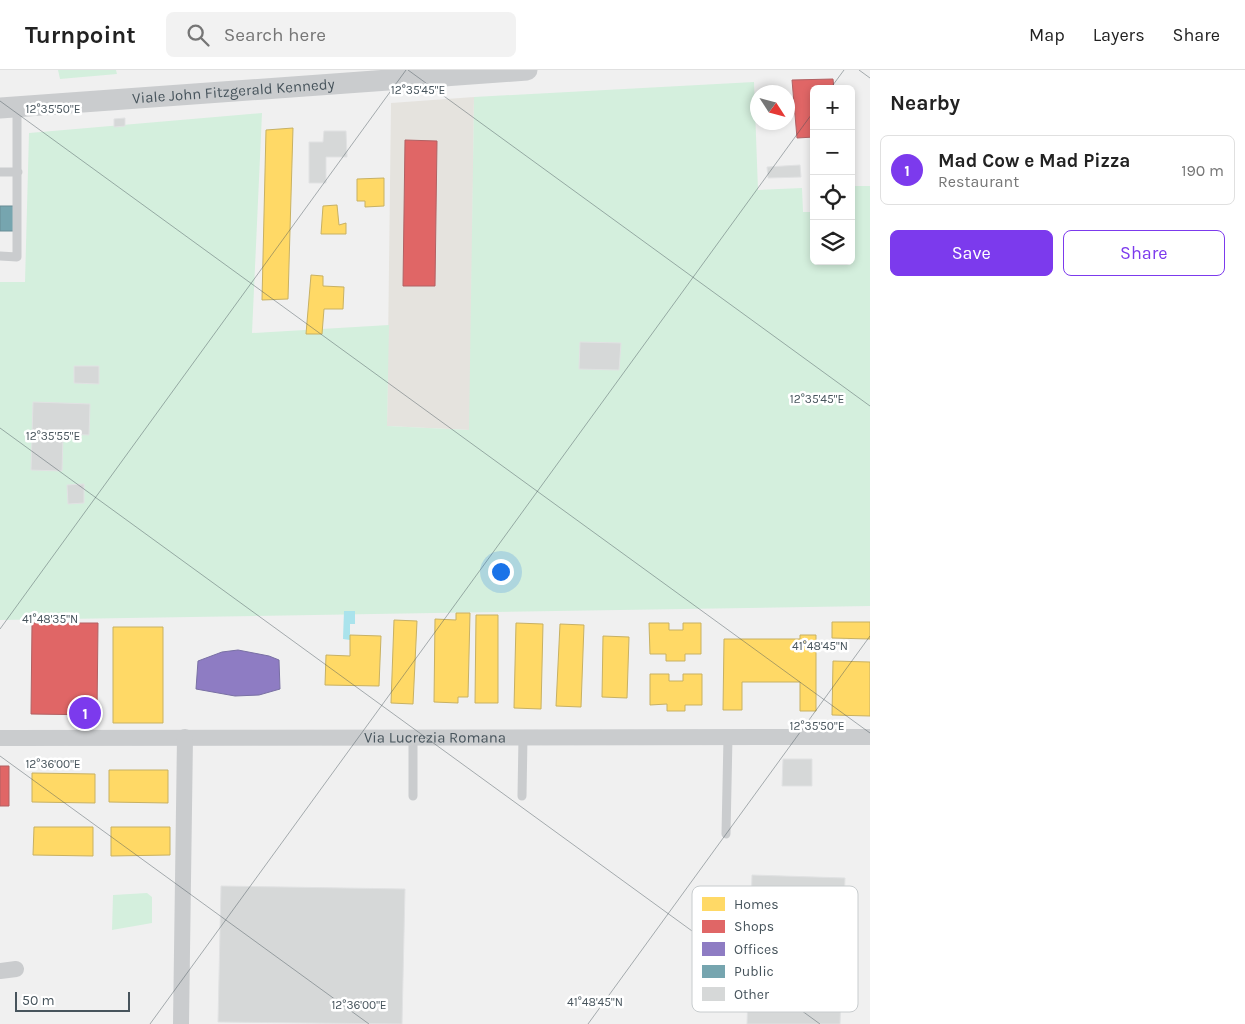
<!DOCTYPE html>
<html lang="en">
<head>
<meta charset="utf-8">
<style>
  :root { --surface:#fff; --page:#f2f2f2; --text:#222; --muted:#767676; --line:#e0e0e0; --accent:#7c3aed }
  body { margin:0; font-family:Karla,sans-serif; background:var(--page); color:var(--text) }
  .controls { position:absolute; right:15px; top:15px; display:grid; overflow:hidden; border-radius:8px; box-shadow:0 2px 8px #0003 }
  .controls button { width:45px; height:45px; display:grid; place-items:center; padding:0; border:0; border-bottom:1px solid var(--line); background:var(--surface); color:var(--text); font:25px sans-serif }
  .compass { position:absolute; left:750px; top:15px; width:45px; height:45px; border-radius:50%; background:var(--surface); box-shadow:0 2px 8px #0003; rotate:126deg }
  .scale { position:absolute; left:15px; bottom:12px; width:115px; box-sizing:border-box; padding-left:5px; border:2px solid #47545c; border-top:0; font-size:14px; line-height:18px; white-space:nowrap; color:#47545c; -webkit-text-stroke:4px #fff; paint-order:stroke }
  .you { position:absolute; left:500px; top:501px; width:18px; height:18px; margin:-12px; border:4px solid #fff; border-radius:50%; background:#1a73e8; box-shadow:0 0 0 8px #1a73e833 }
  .badge { display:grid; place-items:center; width:32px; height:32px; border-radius:50%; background:var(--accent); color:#fff; font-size:16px; font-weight:700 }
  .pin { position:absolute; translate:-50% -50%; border:2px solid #fff; box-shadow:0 1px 5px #0006 }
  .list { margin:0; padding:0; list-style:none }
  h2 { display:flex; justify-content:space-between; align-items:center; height:65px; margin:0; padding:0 20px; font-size:21px }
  h2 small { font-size:16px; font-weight:400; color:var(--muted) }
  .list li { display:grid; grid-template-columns:32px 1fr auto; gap:15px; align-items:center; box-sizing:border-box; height:70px; margin:0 10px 10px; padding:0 10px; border:1px solid var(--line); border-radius:8px }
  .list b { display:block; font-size:19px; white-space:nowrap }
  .list p { margin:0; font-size:16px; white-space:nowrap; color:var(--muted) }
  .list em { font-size:16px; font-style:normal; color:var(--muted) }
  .actions { display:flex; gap:10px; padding:15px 20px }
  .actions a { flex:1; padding:11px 0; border:1px solid var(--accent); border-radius:8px; text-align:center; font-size:18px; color:var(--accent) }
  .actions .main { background:var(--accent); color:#fff }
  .icon { flex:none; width:28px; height:28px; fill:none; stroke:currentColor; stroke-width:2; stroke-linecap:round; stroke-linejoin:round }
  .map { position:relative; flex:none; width:870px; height:954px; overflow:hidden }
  header { display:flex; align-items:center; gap:30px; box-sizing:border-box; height:70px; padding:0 25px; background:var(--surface); border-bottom:1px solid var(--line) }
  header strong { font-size:24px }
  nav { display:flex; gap:28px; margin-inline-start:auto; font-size:18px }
  .search { width:350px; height:45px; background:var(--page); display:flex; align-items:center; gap:12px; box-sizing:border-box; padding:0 18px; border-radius:8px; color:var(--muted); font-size:19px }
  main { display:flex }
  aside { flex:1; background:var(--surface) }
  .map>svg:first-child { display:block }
  .commercial { fill:#e5e3de }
  .green { fill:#d4efdd }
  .water { fill:#aae3ec }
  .homes { fill:#ffd966; stroke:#c8b163 }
  .shops { fill:#e06666; stroke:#b26163 }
  .offices { fill:#8e7cc3; stroke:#7970a4 }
  .public { fill:#76a5af; stroke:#688d96 }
  .building { fill:#d6d8d8; stroke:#e1e2e3 }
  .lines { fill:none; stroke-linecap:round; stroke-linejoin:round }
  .service { stroke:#caccce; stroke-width:9 }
  .minor { stroke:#caccce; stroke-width:16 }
  .tertiary { stroke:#caccce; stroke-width:21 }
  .ticks { fill:none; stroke:#47545c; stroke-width:1; stroke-opacity:0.45 }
  .labels { text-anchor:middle; stroke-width:5; stroke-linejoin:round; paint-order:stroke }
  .street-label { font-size:15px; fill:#47545c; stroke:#fff }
  .key { fill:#fff; stroke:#c8ccce; stroke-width:1 }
  .key-label { font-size:14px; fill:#47545c }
  .ticks-label { font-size:12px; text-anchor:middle; fill:#47545c; stroke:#fff; stroke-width:5; stroke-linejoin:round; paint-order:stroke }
</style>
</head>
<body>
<header>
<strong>Turnpoint</strong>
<div class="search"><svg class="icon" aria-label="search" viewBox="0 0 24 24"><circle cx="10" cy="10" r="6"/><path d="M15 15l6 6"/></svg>Search here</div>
<nav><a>Map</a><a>Layers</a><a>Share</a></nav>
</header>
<main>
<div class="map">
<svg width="870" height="954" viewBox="0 0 870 954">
  <rect width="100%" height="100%" fill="#f0f0f0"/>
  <!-- commercial -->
  <path class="commercial" d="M474,27L470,360L387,356L391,33Z"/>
  <!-- green -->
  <path class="green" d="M58,0H116L117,4L60,9Z
    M754,12L758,120L802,118L803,142H814V191H851V116H870V536L0,550V212H25L29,63L262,43L252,263L389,255L387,356L469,360L474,27Z
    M147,823L152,827V853L112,860L113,825Z"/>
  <!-- water -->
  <path class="water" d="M344,541H355V554H350V570L343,569Z"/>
  <!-- homes -->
  <path class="homes" d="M293,58L288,229L262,230L266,60Z
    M384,108V136L365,137V131H357V109Z
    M337,135L339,155L346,153V164H321L323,136Z
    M311,205L323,206V216L344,217L343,239H324L322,264H306Z
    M456,543H470L468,627H458V633L434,632L435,549L456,550Z
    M476,545H498V633H475Z
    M394,550L417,551L413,634L391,633Z
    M832,552H870V569L832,568Z
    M516,553L543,554L541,639L514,638Z
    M649,553H669V560H683V553H701V584H685V591H666V584H650Z
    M560,554L584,555L581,637L556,636Z
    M113,557H163V653H113Z
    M350,565L381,566L379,616L325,615L326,585L350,586Z
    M800,565H816V641H800V612H742V640H723L724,569H800Z
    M603,566L629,567L627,628L602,627Z
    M833,591L870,592V646L832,645Z
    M650,604H669V611H683V604H702V635H685V641H667V634L650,635Z
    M109,700H168V733L109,732Z
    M32,703L95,704V733L32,732Z
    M34,757H93V786L33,785Z
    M111,757H170V785L111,786Z"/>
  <!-- shops -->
  <path class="shops" d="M833,9L834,19H814V67L797,68L792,10Z
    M405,70L437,71L435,216H403Z
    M32,553H98L97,645L31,644Z
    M0,696H9V736H0Z"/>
  <!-- offices -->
  <path class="offices" d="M238,580L269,586L279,590L280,619L259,625L235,626L196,619L198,591L222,582Z"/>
  <!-- public -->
  <path class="public" d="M0,136H15V161H0Z"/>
  <!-- building -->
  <path class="building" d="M125,48V56L114,57V49Z
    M324,61H346L347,87H326V113H309V72H323Z
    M800,95L801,107L768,108L767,97Z
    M580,272L621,273L619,300L579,299Z
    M74,296H99V314L74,313Z
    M33,332L90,334L89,365L63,364L62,401L31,400Z
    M84,414V433L68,434L67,415Z
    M783,689H812V716H782Z
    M752,805L845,808L840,954H747Z
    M221,816L405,819L402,954L218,952Z"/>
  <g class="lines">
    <!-- service -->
    <path class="service" d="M0,102H18
      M0,186L17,187V37
      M413,667V726
      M522,726L523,667
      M726,764L728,667"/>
    <!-- minor -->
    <g class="minor">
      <path id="s1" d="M0,668L870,667"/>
      <path d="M0,901L16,899"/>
      <path d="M181,954L185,667"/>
    </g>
    <!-- tertiary -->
    <path class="tertiary" id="s2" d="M0,38L527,0"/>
  </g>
  <!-- ticks -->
  <path class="ticks" d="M408,0L870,336M859,0L870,8M830,19L844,0M0,31L870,663M0,358L820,954M0,559L406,0M0,686L369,954M150,954L814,41M588,954L870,566"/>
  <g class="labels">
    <!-- street labels -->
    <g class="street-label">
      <text dy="5" stroke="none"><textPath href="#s2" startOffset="234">Viale John Fitzgerald Kennedy</textPath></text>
      <text dy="5" stroke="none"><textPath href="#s1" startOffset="435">Via Lucrezia Romana</textPath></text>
    </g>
  </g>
  <!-- legend -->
  <rect x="692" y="816" width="166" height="126" rx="8" class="key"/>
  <rect x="702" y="827" width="23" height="14" fill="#ffd966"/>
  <rect x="702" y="850" width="23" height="13" fill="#e06666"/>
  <rect x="702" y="872" width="23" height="14" fill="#8e7cc3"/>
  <rect x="702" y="895" width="23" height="13" fill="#76a5af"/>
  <rect x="702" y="917" width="23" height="14" fill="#d6d8d8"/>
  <g class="key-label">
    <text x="734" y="839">Homes</text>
    <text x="734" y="861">Shops</text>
    <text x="734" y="884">Offices</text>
    <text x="734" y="906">Public</text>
    <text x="734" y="929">Other</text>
  </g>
  <g class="ticks-label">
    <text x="418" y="24">12°35'45"E</text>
    <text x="53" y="43">12°35'50"E</text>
    <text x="817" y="333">12°35'45"E</text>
    <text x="53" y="370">12°35'55"E</text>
    <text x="50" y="553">41°48'35"N</text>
    <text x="820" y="580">41°48'45"N</text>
    <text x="817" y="660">12°35'50"E</text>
    <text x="53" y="698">12°36'00"E</text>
    <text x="595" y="936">41°48'45"N</text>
    <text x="359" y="939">12°36'00"E</text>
  </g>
</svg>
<div class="controls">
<button>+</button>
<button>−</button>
<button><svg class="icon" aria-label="locate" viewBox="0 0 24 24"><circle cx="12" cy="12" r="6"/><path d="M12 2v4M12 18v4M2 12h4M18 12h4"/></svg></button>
<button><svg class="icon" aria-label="layers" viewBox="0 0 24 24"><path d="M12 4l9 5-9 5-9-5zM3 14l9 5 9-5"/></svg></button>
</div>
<svg class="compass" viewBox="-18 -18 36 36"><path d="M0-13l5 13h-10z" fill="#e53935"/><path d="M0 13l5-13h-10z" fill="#767676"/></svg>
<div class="scale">50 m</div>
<div class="you"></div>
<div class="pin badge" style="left:85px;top:643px">1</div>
</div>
<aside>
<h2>Nearby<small></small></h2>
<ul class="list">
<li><span class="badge">1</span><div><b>Mad Cow e Mad Pizza</b><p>Restaurant</p></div><em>190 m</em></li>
</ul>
<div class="actions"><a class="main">Save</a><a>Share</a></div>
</aside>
</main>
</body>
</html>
